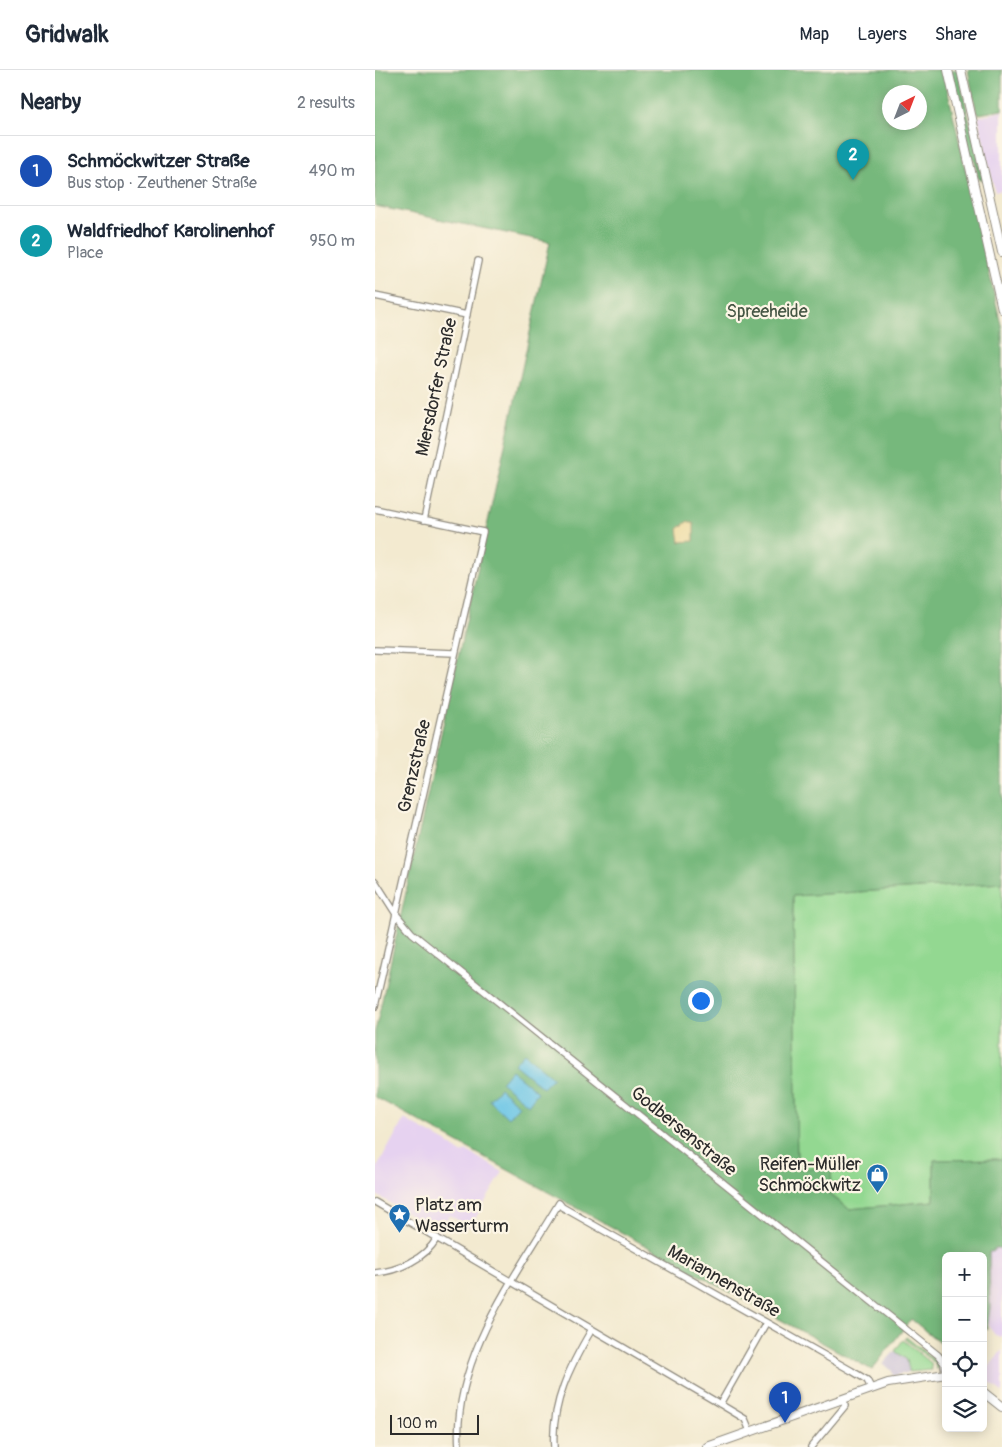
<!DOCTYPE html>
<html lang="en">
<head>
<meta charset="utf-8">
<style>
  :root { --surface:#fff; --page:#f6f6f7; --text:#1f2937; --muted:#747a83; --line:#e0e1e3; --accent:#db2777 }
  body { margin:0; font-family:Pangolin,sans-serif; background:var(--page); color:var(--text) }
  .controls { position:absolute; right:15px; bottom:15px; display:grid; overflow:hidden; border-radius:8px; box-shadow:0 2px 12px #0003 }
  .controls button { width:45px; height:45px; display:grid; place-items:center; padding:0; border:0; border-bottom:1px solid var(--line); background:var(--surface); color:var(--text); font:25px sans-serif }
  .compass { position:absolute; left:507px; top:15px; width:45px; height:45px; border-radius:50%; background:var(--surface); box-shadow:0 2px 12px #0003; rotate:42deg }
  .scale { position:absolute; left:15px; bottom:12px; width:89px; box-sizing:border-box; padding-left:5px; border:2px solid #2b2b2b; border-top:0; font-size:14px; line-height:18px; white-space:nowrap; color:#2b2b2b; -webkit-text-stroke:4px #fcf5e5; paint-order:stroke }
  .you { position:absolute; left:325px; top:930px; width:18px; height:18px; margin:-12px; border:4px solid #fff; border-radius:50%; background:#1a73e8; box-shadow:0 0 0 8px #1a73e833 }
  .badge { display:grid; place-items:center; width:32px; height:32px; border-radius:50%; background:var(--accent); color:#fff; font-size:16px; font-weight:700 }
  .pin { position:absolute; translate:-50% -41px; filter:drop-shadow(0 1px 2px #0008) }
  .pin::after { content:''; position:absolute; top:26px; width:18px; height:15px; background:inherit; clip-path:polygon(0 0,100% 0,50% 100%) }
  .list { margin:0; padding:0; list-style:none }
  h2 { display:flex; justify-content:space-between; align-items:center; height:65px; margin:0; padding:0 20px; font-size:21px }
  h2 small { font-size:16px; font-weight:400; color:var(--muted) }
  .list li { display:grid; grid-template-columns:32px 1fr auto; gap:15px; align-items:center; box-sizing:border-box; height:70px; padding:0 20px; border-top:1px solid var(--line) }
  .list b { display:block; font-size:19px; white-space:nowrap }
  .list p { margin:0; font-size:16px; white-space:nowrap; color:var(--muted) }
  .list em { font-size:16px; font-style:normal; color:var(--muted) }
  .icon { flex:none; width:28px; height:28px; fill:none; stroke:currentColor; stroke-width:2; stroke-linecap:round; stroke-linejoin:round }
  .map { position:relative; flex:none; width:627px; height:1377px; overflow:hidden }
  header { display:flex; align-items:center; gap:30px; box-sizing:border-box; height:70px; padding:0 25px; background:var(--surface); border-bottom:1px solid var(--line) }
  header strong { font-size:24px }
  nav { display:flex; gap:28px; margin-inline-start:auto; font-size:18px }
  main { display:flex }
  aside { flex:1; background:var(--surface) }
  .map>svg:first-child { display:block }
  .built { fill:#e6d2f0 }
  .industrial { fill:#c8bfd8 }
  .green { fill:#93d891; stroke:#5f825e }
  .forest { fill:#76b87b; stroke:#507253; fill-rule:evenodd }
  .sand { fill:#eeda9e; stroke:#8c8264 }
  .water { fill:#68c4e6; stroke:#4a7888 }
  .lines { fill:none; stroke-linecap:round; stroke-linejoin:round }
  .minor-casing { stroke:#8f8a7e; stroke-width:8 }
  .secondary-casing { stroke:#8f8a7e; stroke-width:10 }
  .minor { stroke:#fff; stroke-width:5.5 }
  .secondary { stroke:#fff; stroke-width:8 }
  .labels { text-anchor:middle; stroke-width:4.5; stroke-linejoin:round; paint-order:stroke }
  .park-label { font-size:18px; fill:#455644; stroke:#fcf5e5 }
  .street-label { font-size:18px; fill:#2b2b2b; stroke:#fcf5e5 }
  .poi-label { font-size:18px; fill:#2b2b2b; stroke:#fcf5e5; text-anchor:end }
</style>
</head>
<body>
<header>
<strong>Gridwalk</strong>
<nav><a>Map</a><a>Layers</a><a>Share</a></nav>
</header>
<main>
<aside>
<h2>Nearby<small>2 results</small></h2>
<ul class="list">
<li><span class="badge" style="background:#1a4fb4">1</span><div><b>Schmöckwitzer Straße</b><p>Bus stop · Zeuthener Straße</p></div><em>490 m</em></li>
<li><span class="badge" style="background:#0f9aa8">2</span><div><b>Waldfriedhof Karolinenhof</b><p>Place</p></div><em>950 m</em></li>
</ul>
</aside>
<div class="map">
<svg width="627" height="1377" viewBox="0 0 627 1377">
  <rect width="100%" height="100%" fill="#fcf5e5"/>
  <filter id="ink" filterUnits="userSpaceOnUse"><feTurbulence type="fractalNoise" baseFrequency=".02" numOctaves="2"/><feDisplacementMap in="SourceGraphic" scale="10" xChannelSelector="R" yChannelSelector="G"/><feConvolveMatrix kernelMatrix="1 2 1 2 8 2 1 2 1" color-interpolation-filters="sRGB"/></filter>
  <filter id="wash" filterUnits="userSpaceOnUse"><feTurbulence type="fractalNoise" baseFrequency=".0096" numOctaves="4" result="noise"/><feDisplacementMap in="SourceGraphic" scale="20" xChannelSelector="R" yChannelSelector="G"/><feGaussianBlur stdDeviation="1.12" result="paint"/><feColorMatrix in="noise" values="0 0 0 0 0 0 0 0 0 0 0 0 0 0 0 0 0 1.4 0 .05"/><feComposite in="paint" operator="in"/></filter>
  <g filter="url(#wash)">
    <rect width="100%" height="100%" fill="#f3ead0"/>
    <!-- built -->
    <path class="built" d="M627,41V120L620,122L603,47Z
      M29,1049L73,1073L86,1083L92,1081L128,1102L95,1157L74,1145L64,1162L0,1124V1101Z
      M619,1178H627V1267L620,1265L614,1257V1182Z
      M627,1280V1322L608,1307V1305Z"/>
    <!-- industrial -->
    <path class="industrial" d="M520,1281L532,1290L534,1302L518,1306L517,1301L508,1294Z"/>
    <!-- green -->
    <path class="green" d="M627,813V1089L559,1090V1131L474,1139L422,1098L418,826Z
      M531,1267L563,1293V1298L561,1299L560,1293L530,1269Z
      M528,1270L556,1293L557,1300L534,1302L532,1290L520,1281Z"/>
    <!-- forest -->
    <path class="forest" d="M0,0H568L627,259V813L418,826L422,1098L457,1099L454,1124L474,1139L559,1131V1090L627,1089V1178H619V1181L614,1182L615,1238L612,1259L608,1256V1186H571V1274L569,1276L536,1249L497,1300L0,1027V962L175,172L0,136ZM514,22H544V52H514ZM318,454L319,470L305,472V467Z
      M576,0H583L608,110L603,108L600,92L595,86Z
      M593,0H627V40L604,44L601,40Z"/>
    <!-- sand -->
    <path class="sand" d="M313,451L319,454V471L305,472L303,459Z"/>
    <!-- water -->
    <path class="water" d="M149,983L178,1008L168,1018L139,994Z
      M136,1000L163,1022L153,1035L126,1012Z
      M125,1018L144,1036L133,1048L114,1030Z"/>
  </g>
  <g filter="url(#ink)">
    <g class="lines">
      <defs>
        <path id="minor" d="M0,226L92,245
          M0,439L108,462L0,936
          M49,450L103,191
          M0,580L79,583
          M0,811L21,844L37,863L563,1285L569,1293L570,1304
          M0,1132L345,1334L370,1349L375,1361
          M0,1203C23,1201 50,1189 62,1168
          M345,1334L391,1253
          M84,1377C77,1288 141,1206 184,1133L187,1137L477,1301L492,1310L496,1318
          M179,1377C176,1333 195,1296 217,1259
          M436,1377L470,1336L469,1328"/>
        <path id="secondary" d="M573,0L627,239
          M586,0L627,182
          M608,1322L627,1337
          M332,1377L513,1313L571,1304"/>
      </defs>
      <!-- minor casing -->
      <use href="#minor" class="minor-casing"/>
      <!-- secondary casing -->
      <use href="#secondary" class="secondary-casing"/>
      <!-- minor -->
      <use href="#minor" class="minor"/>
      <!-- secondary -->
      <use href="#secondary" class="secondary"/>
    </g>
  </g>
  <!-- icons -->
  <defs>
    <symbol id="shop-pin" viewBox="-11 -11 22 30"><path d="M0 17L-7.5 6A9.5 9.5 0 1 1 7.5 6Z" fill="#1f6fb2" stroke="#fcf5e5"/><path d="M-5-2.5h2.3a2.7 3.5 0 0 1 5.4 0H5L5.5 6h-11ZM-1.5-2.5h3a1.5 2.3 0 0 0-3 0Z" fill="#fff"/></symbol>
    <symbol id="sight-pin" viewBox="-11 -11 22 30"><path d="M0 17L-7.5 6A9.5 9.5 0 1 1 7.5 6Z" fill="#1f6fb2" stroke="#fcf5e5"/><path d="M0-6L1.8-2.2L6-1.7L2.9 1.2L3.7 5.4L0 3.3L-3.7 5.4L-2.9 1.2L-6-1.7L-1.8-2.2Z" fill="#fff"/></symbol>
  </defs>
  <g fill-rule="evenodd">
    <use href="#shop-pin" x="490" y="1092" width="25" height="34"/>
    <use href="#sight-pin" x="12" y="1132" width="25" height="34"/>
  </g>
  <g class="labels">
    <!-- park labels -->
    <g class="park-label">
      <text x="392" y="247">Spreeheide</text>
    </g>
    <!-- street labels -->
    <g class="street-label">
      <text transform="translate(61 317) rotate(-78)" y="6">Miersdorfer Straße</text>
      <text transform="translate(39 696) rotate(-77)" y="6">Grenzstraße</text>
      <text transform="translate(309 1061) rotate(39)" y="6">Godbersenstraße</text>
      <text transform="translate(349 1211) rotate(30)" y="6">Mariannenstraße</text>
    </g>
    <!-- poi labels -->
    <g class="poi-label">
      <text x="486" y="1100">Reifen-Müller<tspan x="486" dy="21">Schmöckwitz</tspan></text>
      <text x="40" y="1141" text-anchor="start">Platz am<tspan x="40" dy="21">Wasserturm</tspan></text>
    </g>
  </g>
</svg>
<div class="controls">
<button>+</button>
<button>−</button>
<button><svg class="icon" aria-label="locate" viewBox="0 0 24 24"><circle cx="12" cy="12" r="6"/><path d="M12 2v4M12 18v4M2 12h4M18 12h4"/></svg></button>
<button><svg class="icon" aria-label="layers" viewBox="0 0 24 24"><path d="M12 4l9 5-9 5-9-5zM3 14l9 5 9-5"/></svg></button>
</div>
<svg class="compass" viewBox="-18 -18 36 36"><path d="M0-13l5 13h-10z" fill="#e53935"/><path d="M0 13l5-13h-10z" fill="#747a83"/></svg>
<div class="scale">100 m</div>
<div class="you"></div>
<div class="pin badge" style="left:410px;top:1353px;background:#1a4fb4">1</div>
<div class="pin badge" style="left:478px;top:110px;background:#0f9aa8">2</div>
</div>
</main>
</body>
</html>
